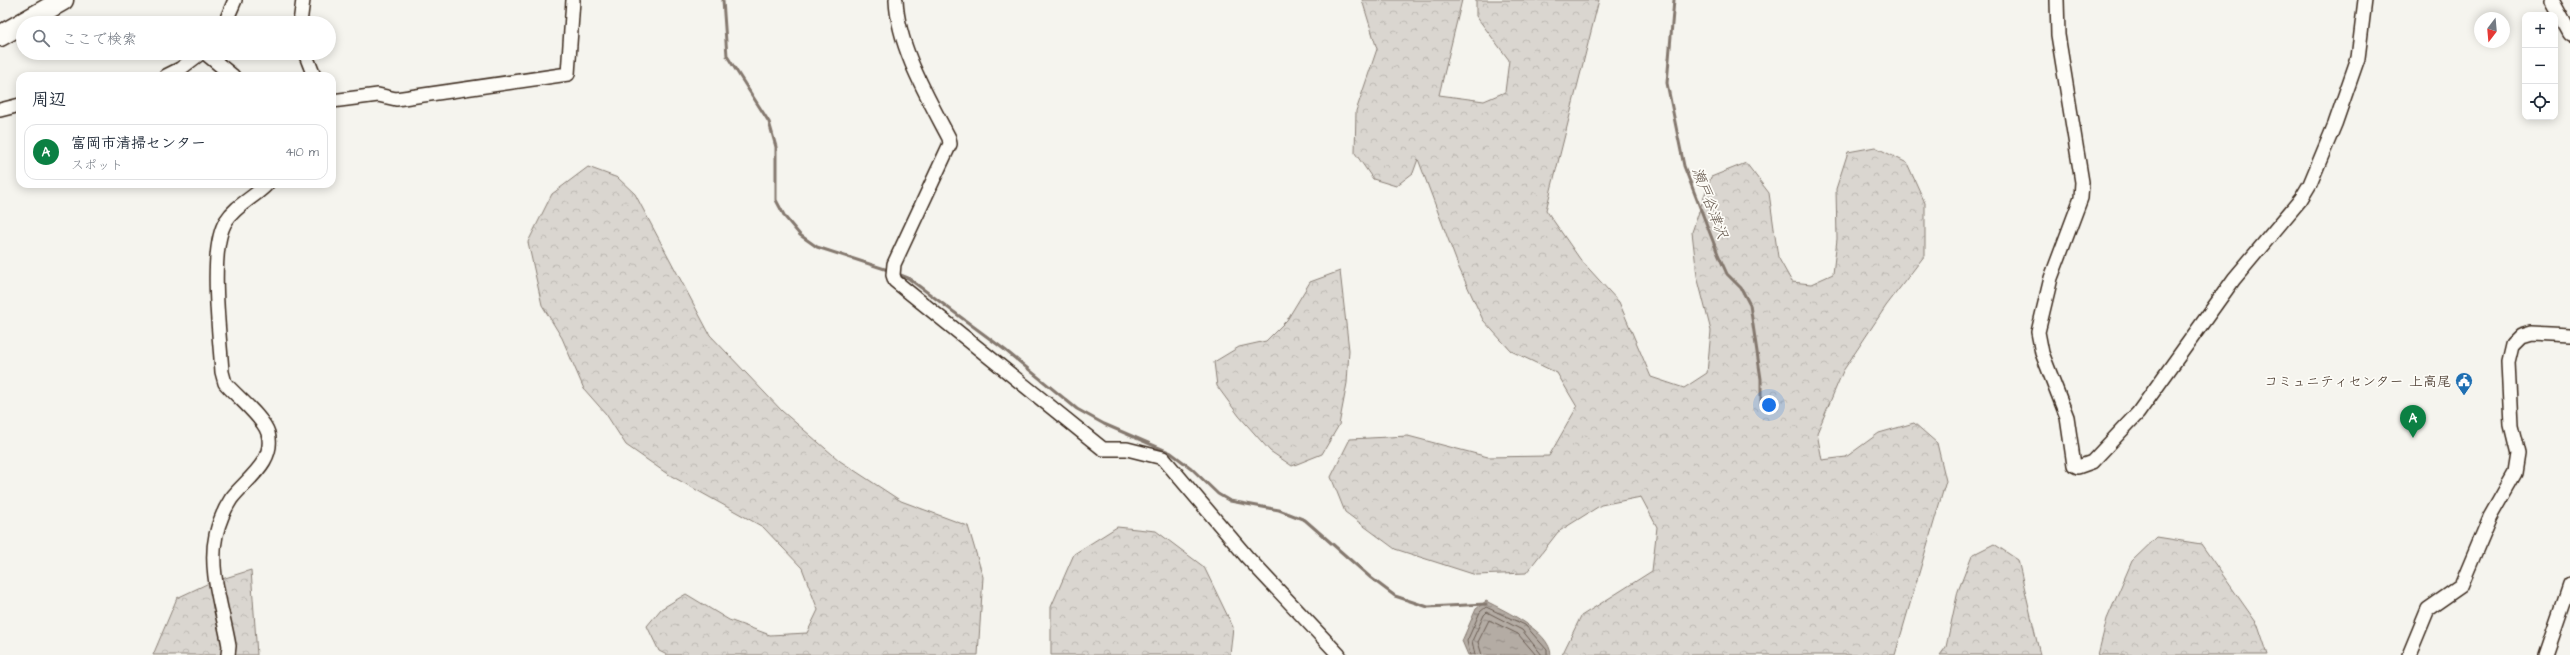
<!DOCTYPE html>
<html lang="ja">
<head>
<meta charset="utf-8">
<style>
  :root { --surface:#fff; --page:#f6f6f7; --text:#1f2937; --muted:#747a83; --line:#e0e1e3; --accent:#0b8043 }
  body { margin:0; font-family:"Architects Daughter","Klee One",sans-serif; background:var(--page); color:var(--text) }
  .controls { position:absolute; right:12px; top:12px; display:grid; overflow:hidden; border-radius:8px; box-shadow:0 2px 10px #0003 }
  .controls button { width:36px; height:36px; display:grid; place-items:center; padding:0; border:0; border-bottom:1px solid var(--line); background:var(--surface); color:var(--text); font:20px sans-serif }
  .compass { position:absolute; left:2474px; top:12px; width:36px; height:36px; border-radius:50%; background:var(--surface); box-shadow:0 2px 10px #0003; rotate:196deg }
  .you { position:absolute; left:1769px; top:405px; width:14px; height:14px; margin:-10px; border:3px solid #fff; border-radius:50%; background:#1a73e8; box-shadow:0 0 0 6px #1a73e833 }
  .badge { display:grid; place-items:center; width:26px; height:26px; border-radius:50%; background:var(--accent); color:#fff; font-size:13px; font-weight:700 }
  .pin { position:absolute; translate:-50% -33px; filter:drop-shadow(0 1px 2px #0008) }
  .pin::after { content:''; position:absolute; top:21px; width:14px; height:12px; background:inherit; clip-path:polygon(0 0,100% 0,50% 100%) }
  .list { margin:0; padding:0; list-style:none }
  h2 { display:flex; justify-content:space-between; align-items:center; height:52px; margin:0; padding:0 16px; font-size:17px }
  h2 small { font-size:13px; font-weight:400; color:var(--muted) }
  .list li { display:grid; grid-template-columns:26px 1fr auto; gap:12px; align-items:center; box-sizing:border-box; height:56px; margin:0 8px 8px; padding:0 8px; border:1px solid var(--line); border-radius:12px }
  .list b { display:block; font-size:15px; white-space:nowrap }
  .list p { margin:0; font-size:13px; white-space:nowrap; color:var(--muted) }
  .list em { font-size:13px; font-style:normal; color:var(--muted) }
  .icon { flex:none; width:22px; height:22px; fill:none; stroke:currentColor; stroke-width:2; stroke-linecap:round; stroke-linejoin:round }
  .map { position:relative; flex:none; width:2570px; height:655px; overflow:hidden }
  .search { position:absolute; background:var(--surface); box-shadow:0 2px 10px #0003; left:16px; top:16px; width:320px; height:44px; display:flex; align-items:center; gap:10px; box-sizing:border-box; padding:0 14px; border-radius:22px; color:var(--muted); font-size:15px }
  .panel { position:absolute; background:var(--surface); box-shadow:0 2px 10px #0003; left:16px; top:72px; width:320px; height:116px; border-radius:12px }
  .map>svg:first-child { display:block }
  .forest { fill:url(#forest-crowns); stroke:#8a8077 }
  .water { fill:url(#water-ripples); stroke:#84786e }
  .lines { fill:none; stroke-linecap:round; stroke-linejoin:round }
  .shore { stroke:#6b5e54; stroke-width:1 }
  .stream { stroke:#84786e; stroke-width:3 }
  .street-casing { stroke:#3b2a1e; stroke-width:16 }
  .primary-casing { stroke:#3b2a1e; stroke-width:23 }
  .street { stroke:#fdfcf7; stroke-width:13 }
  .primary { stroke:#fdfcf7; stroke-width:20 }
  .labels { text-anchor:middle; stroke-width:3.5; stroke-linejoin:round; paint-order:stroke }
  .poi-label { font-size:14px; fill:#3b2a1e; stroke:#fdfcf7; text-anchor:end }
  .water-label { font-size:15px; font-style:italic; fill:#65584d; stroke:#fdfcf7 }
</style>
</head>
<body>
<div class="map">
<svg width="2570" height="655" viewBox="0 0 2570 655">
  <defs>
    <pattern id="forest-crowns" width="20" height="18" patternUnits="userSpaceOnUse"><rect width="20" height="18" fill="#dad6d0"/><path d="M2 6a3 3 0 1 1 6 0M12 15a3 3 0 1 1 6 0" fill="none" stroke="#bcb8b2"/></pattern>
    <pattern id="water-ripples" width="26" height="14" patternUnits="userSpaceOnUse"><rect width="26" height="14" fill="#b4aca4"/><path d="M2 4q2-2 4 0t4 0M15 11q2-2 4 0t4 0" fill="none" stroke="#948c85"/></pattern>
  </defs>
  <rect width="100%" height="100%" fill="#f5f4ee"/>
  <filter id="ink" filterUnits="userSpaceOnUse"><feTurbulence type="fractalNoise" baseFrequency=".025" numOctaves="2"/><feDisplacementMap in="SourceGraphic" scale="8" xChannelSelector="R" yChannelSelector="G"/><feConvolveMatrix kernelMatrix="1 2 1 2 8 2 1 2 1" color-interpolation-filters="sRGB"/></filter>
  <g filter="url(#ink)">
    <!-- forest -->
    <path class="forest" d="M1362,0H1462L1439,95L1484,101L1505,92L1509,60L1476,16V0H1599L1546,210L1580,259L1619,302L1651,377L1684,388L1707,373L1711,331L1697,276L1692,232L1711,177L1746,163L1769,193L1778,257L1792,282L1811,284L1833,274L1837,239L1836,189L1848,152L1875,147L1907,163L1925,203V255L1886,306L1843,371L1817,433L1822,460L1846,457L1879,433L1914,423L1937,443L1946,481L1895,655H1562L1581,616L1652,571L1657,527L1641,497L1601,505L1558,532L1526,573L1476,575L1395,549L1345,512L1331,477L1350,439L1408,436L1488,457L1549,456L1577,407L1557,373L1511,351L1483,320L1459,268L1418,159L1413,173L1396,186L1373,179L1355,153L1356,111L1377,49Z
      M588,167L618,178L635,194L710,335L782,411L840,461L901,501L968,526L983,577L978,655H667L659,651L647,626L661,609L686,594L729,620L770,635L807,633L818,610L802,568L763,527L666,473L626,445L606,414L584,389L562,338L542,305L528,242L552,194Z
      M1340,271L1349,350L1347,383L1339,425L1322,454L1292,466L1270,451L1239,416L1217,386L1214,362L1239,347L1266,341L1287,320L1310,282Z
      M1117,527L1156,531L1204,567L1233,627L1230,655H1051V607L1074,554Z
      M2157,537L2201,544L2258,625L2268,655H2098L2107,619L2132,561Z
      M1994,544L2018,560L2040,655H1940L1946,647L1958,591L1972,555Z
      M251,570L257,655H153L177,598L209,583Z"/>
    <!-- water -->
    <path class="water" d="M1486,601C1505,611 1550,631 1551,655H1468L1462,641L1476,609Z"/>
    <g class="lines">
      <!-- shore -->
      <path class="shore" d="M1470,655L1467,641L1480,612L1486,607L1525,625L1547,650V655
        M1475,655L1472,641L1484,615L1487,612L1522,630L1542,655
        M1482,655L1478,642L1489,620L1518,634L1536,655"/>
      <!-- stream -->
      <path class="stream" d="M723,0L727,56L769,122L776,147V200L785,217L800,235L817,247L891,271
        M1674,0L1667,83L1684,166L1718,254L1727,274L1741,288L1750,305L1761,379V404
        M898,274L908,278L1005,350L1077,409L1104,424L1171,453L1191,468L1218,494L1230,501L1279,510L1305,520L1371,578L1395,596L1428,607L1486,604"/>
      <defs>
        <path id="street" d="M896,0C898,47 927,96 949,138L950,144L894,264L893,275L895,281L1103,449H1127L1163,458L1247,557L1339,655
          M2057,0L2058,35L2082,182L2081,198L2051,278L2038,332L2042,353L2067,417L2074,465L2078,467L2092,462L2138,413L2234,279L2301,199L2310,184L2335,124L2358,58L2365,0
          M2552,0L2570,33
          M225,23L235,0
          M300,23L303,0
          M205,53L233,76
          M305,53L314,76
          M166,76L180,69L201,53
          M332,101L378,95L396,99L568,74L573,0
          M0,110L20,105
          M228,655L229,646C223,610 208,571 216,535C219,522 224,510 231,499C245,480 276,462 268,433C264,418 235,395 225,383L222,372C220,337 208,249 226,221C236,205 255,197 267,184
          M2409,655L2428,609L2461,586L2490,517L2515,473L2518,454L2511,425L2508,362L2512,345L2521,336L2531,333L2570,335
          M2546,655L2570,585"/>
        <path id="primary" d="M0,36L63,0"/>
      </defs>
      <!-- street casing -->
      <use href="#street" class="street-casing"/>
      <!-- primary casing -->
      <use href="#primary" class="primary-casing"/>
      <!-- street -->
      <use href="#street" class="street"/>
      <!-- primary -->
      <use href="#primary" class="primary"/>
    </g>
  </g>
  <!-- icons -->
  <defs>
    <symbol id="civic-pin" viewBox="-11 -11 22 30"><path d="M0 17L-7.5 6A9.5 9.5 0 1 1 7.5 6Z" fill="#1f6fb2" stroke="#fdfcf7"/><path d="M-.6-6.5H3V-4.5H.6V-3L4-1V1h2V6H-6V1h2V-1L-.6-3ZM-1.2 2.5V6h2.4V2.5Z" fill="#fff"/></symbol>
  </defs>
  <g fill-rule="evenodd">
    <use href="#civic-pin" x="2454" y="371" width="20" height="27"/>
  </g>
  <g class="labels">
    <!-- poi labels -->
    <g class="poi-label">
      <text x="2451" y="386">コミュニティセンター 上高尾</text>
    </g>
    <!-- water labels -->
    <g class="water-label">
      <text transform="translate(1710 203) rotate(69)" y="5">瀬戸谷津沢</text>
    </g>
  </g>
</svg>
<div class="controls">
<button>+</button>
<button>−</button>
<button><svg class="icon" aria-label="locate" viewBox="0 0 24 24"><circle cx="12" cy="12" r="6"/><path d="M12 2v4M12 18v4M2 12h4M18 12h4"/></svg></button>
</div>
<svg class="compass" viewBox="-18 -18 36 36"><path d="M0-13l5 13h-10z" fill="#e53935"/><path d="M0 13l5-13h-10z" fill="#747a83"/></svg>
<div class="you"></div>
<div class="pin badge" style="left:2413px;top:438px">A</div>
<div class="search"><svg class="icon" aria-label="search" viewBox="0 0 24 24"><circle cx="10" cy="10" r="6"/><path d="M15 15l6 6"/></svg>ここで検索</div>
<section class="panel">
<h2>周辺<small></small></h2>
<ul class="list">
<li><span class="badge">A</span><div><b>富岡市清掃センター</b><p>スポット</p></div><em>410 m</em></li>
</ul>
</section>
</div>
</body>
</html>
